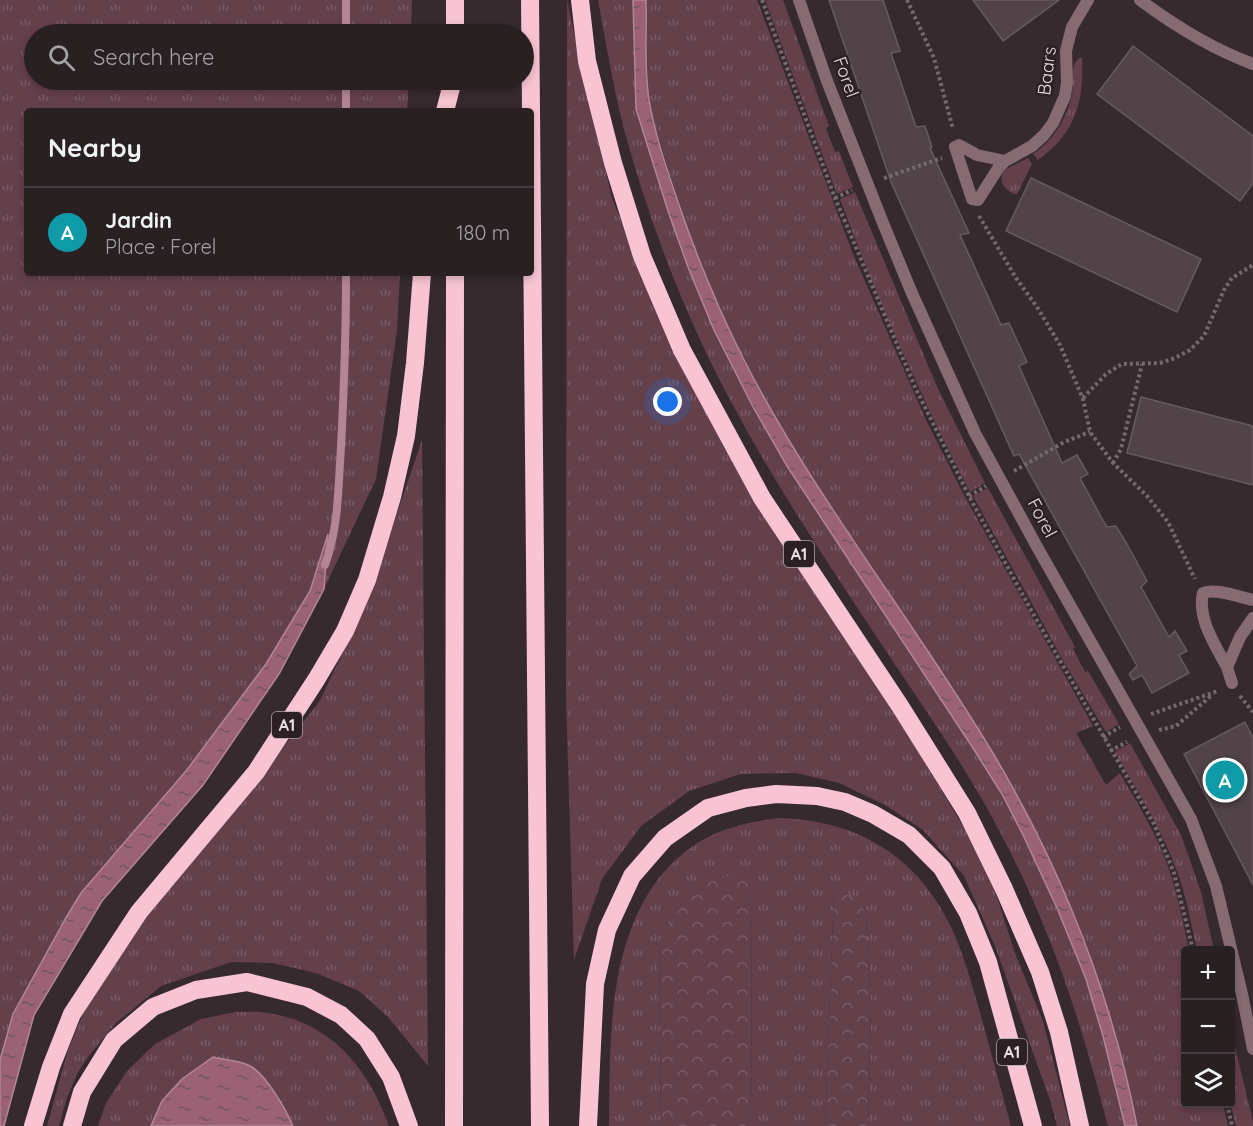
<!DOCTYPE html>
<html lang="en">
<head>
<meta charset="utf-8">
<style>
  :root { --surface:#292022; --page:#31282a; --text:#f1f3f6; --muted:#a5a3a5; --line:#453e40; --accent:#d93025 }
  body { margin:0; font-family:Quicksand,sans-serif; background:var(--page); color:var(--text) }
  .controls { position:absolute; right:18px; bottom:18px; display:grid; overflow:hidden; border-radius:6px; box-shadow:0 3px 9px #0003 }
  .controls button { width:54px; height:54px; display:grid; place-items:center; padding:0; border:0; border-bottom:2px solid var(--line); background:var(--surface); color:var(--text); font:30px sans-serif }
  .you { position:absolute; left:668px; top:402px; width:21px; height:21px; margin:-15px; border:4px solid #fff; border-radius:50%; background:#1a73e8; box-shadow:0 0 0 9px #1a73e833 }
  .badge { display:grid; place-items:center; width:39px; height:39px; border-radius:50%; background:var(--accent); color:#fff; font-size:20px; font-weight:700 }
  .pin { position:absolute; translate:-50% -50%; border:3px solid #fff; box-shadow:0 2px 6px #0006 }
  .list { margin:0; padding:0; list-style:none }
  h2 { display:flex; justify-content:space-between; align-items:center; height:78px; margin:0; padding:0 24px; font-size:26px }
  h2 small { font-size:20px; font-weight:400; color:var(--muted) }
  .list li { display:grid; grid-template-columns:39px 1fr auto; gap:18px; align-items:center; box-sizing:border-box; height:90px; padding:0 24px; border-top:2px solid var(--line) }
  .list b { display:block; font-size:22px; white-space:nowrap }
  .list p { margin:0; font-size:20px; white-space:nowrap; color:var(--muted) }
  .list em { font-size:20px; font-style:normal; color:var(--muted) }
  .icon { flex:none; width:33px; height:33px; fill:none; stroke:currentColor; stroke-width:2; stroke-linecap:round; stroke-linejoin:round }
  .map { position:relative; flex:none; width:1253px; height:1126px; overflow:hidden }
  .search { position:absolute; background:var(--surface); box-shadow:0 3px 9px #0003; left:24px; top:24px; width:510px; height:66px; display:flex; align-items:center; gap:15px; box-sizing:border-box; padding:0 21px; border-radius:33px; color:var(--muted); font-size:22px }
  .panel { position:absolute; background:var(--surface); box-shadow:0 3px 9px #0003; left:24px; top:108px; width:510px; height:168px; border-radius:6px }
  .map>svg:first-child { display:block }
  .grass { fill:url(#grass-tufts) }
  .forest { fill:url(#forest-crowns) }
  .water { fill:url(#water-ripples); stroke:#b28695; stroke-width:1.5 }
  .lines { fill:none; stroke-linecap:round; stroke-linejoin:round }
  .stream { stroke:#b28695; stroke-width:8 }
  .building { fill:#514347; stroke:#685a5e; stroke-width:1.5 }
  .path { stroke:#74696c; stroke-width:4; stroke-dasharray:3 3; stroke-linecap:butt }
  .street { stroke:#866b73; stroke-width:12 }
  .highway { stroke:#f8c4d3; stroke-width:18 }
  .labels { text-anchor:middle; stroke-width:5; stroke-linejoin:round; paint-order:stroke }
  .shield { fill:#2d2024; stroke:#afa5a8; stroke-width:1.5 }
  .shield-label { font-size:16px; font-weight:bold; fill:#e7dee1 }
  .street-label { font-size:18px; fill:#e7dee1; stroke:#2d2024 }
</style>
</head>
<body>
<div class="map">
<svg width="1253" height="1126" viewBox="0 0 1253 1126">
  <defs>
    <pattern id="grass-tufts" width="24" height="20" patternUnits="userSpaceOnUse" patternTransform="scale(1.5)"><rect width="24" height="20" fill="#64404b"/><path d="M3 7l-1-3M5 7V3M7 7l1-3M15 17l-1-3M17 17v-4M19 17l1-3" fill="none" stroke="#7a5b65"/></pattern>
    <pattern id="forest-crowns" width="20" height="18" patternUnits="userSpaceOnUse" patternTransform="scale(1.5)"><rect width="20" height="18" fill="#64404b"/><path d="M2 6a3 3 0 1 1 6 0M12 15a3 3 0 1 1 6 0" fill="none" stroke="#7a5b65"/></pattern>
    <pattern id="water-ripples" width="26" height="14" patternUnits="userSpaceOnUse" patternTransform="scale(1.5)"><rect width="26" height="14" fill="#9b6174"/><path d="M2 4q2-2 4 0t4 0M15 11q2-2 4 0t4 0" fill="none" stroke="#74545e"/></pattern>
  </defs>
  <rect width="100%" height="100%" fill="#372a2e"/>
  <!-- grass -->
  <path class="grass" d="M0,0H412L411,34H34V80H409L407,111H27V273H400L397,330L376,479L324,589L327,538L310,591L266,664L186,772L13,1014L0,1060Z
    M567,0L589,103L612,198L668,335L987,866L1015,953L1043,1021L1070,1126H1057L1051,1103L995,946L964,876L923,830L885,805L839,783L796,773L741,774L689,791L641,826L602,879L574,960L566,697Z
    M598,0H633L636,109L668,211L714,330L753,407L787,466L971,745L1002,794L1023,835L1057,908L1086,979L1103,1036L1125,1126H1109L1107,1123C1082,1024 1050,927 1002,836C972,777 933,721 896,666C840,581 782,497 734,407C686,319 650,225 624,129C613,87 606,43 598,0Z
    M646,0H757L853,254L926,420L965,497L1093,726L1076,733L1106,785L1120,773C1138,804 1157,835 1169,869C1178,895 1183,923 1189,950H1186V1104H1223L1228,1126H1137C1125,1062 1106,998 1083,937C1074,911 1061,887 1049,862C1032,828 1015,794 997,760L823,494L780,424L743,358L714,295L689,235L652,117L648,96Z
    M765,0H783L829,126L826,128L835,152L839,151L853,187L837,194Z
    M1082,57C1084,101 1076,133 1038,160L1033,154C1053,141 1067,118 1072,95C1074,83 1069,61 1082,57Z
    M1028,158L1032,164L1017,194H1014C1004,189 998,181 1004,170Z
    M855,192L938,389L985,483L970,492C921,397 877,299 840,199Z
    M422,440L428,1066L388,1017L359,991L316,973L273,963L231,962L161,986L116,1023L88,1057L78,1072L66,1100L59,1126H47L68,1050L90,997L135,930L234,810L319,702L365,607Z
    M988,488L1075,647L1073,649L1085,672L1088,671L1119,724L1106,732L1065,664L973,496Z
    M1130,743L1181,835L1201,892L1214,950H1197C1191,925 1187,899 1178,874C1163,831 1138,792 1115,752Z
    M778,818C856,820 915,854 950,925C964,954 972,985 981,1016C991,1053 1001,1089 1011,1126H868L871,1009L866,919L841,889L834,894L825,1126H752L751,888L659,945L661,1126H609C610,1029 606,901 699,842C723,827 751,822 778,818Z
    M235,1012C246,1012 257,1011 268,1013C332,1023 368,1068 389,1126H293L287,1112L182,1079L162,1101L151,1126H98L106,1103L127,1071L155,1044L201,1019Z
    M1230,1026L1253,1122V1126H1236L1230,1103Z"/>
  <!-- forest -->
  <path class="forest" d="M729,876L745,879L751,888L752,1126H661L659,945L693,884Z
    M841,889L862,904L866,919L871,1009L868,1126H825L834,894Z"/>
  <!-- water -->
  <path class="water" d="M633,0H646C647,33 644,68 649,100C655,135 667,169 678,202C696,255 718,308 743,358C815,499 916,623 997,760C1063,873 1112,997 1137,1126H1125L1103,1036L1086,979L1057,908L1023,835L1002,794L971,745L787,466L753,407L714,330L688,267L668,211L636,109Z
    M328,534L324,589L279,674L203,785L102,901L34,1015L4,1126H0V1060L13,1014L67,916L81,893L186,771L266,664L310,591Z
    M213,1057C224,1060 240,1060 250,1066C266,1074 286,1110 293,1126H151L162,1101L182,1079Z"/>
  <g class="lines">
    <!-- stream -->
    <path class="stream" d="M346,0V34
      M346,80V111
      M325,565C339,526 338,488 341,447C344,389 346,331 346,273"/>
  </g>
  <!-- building -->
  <path class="building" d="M829,0H883L900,51L891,53L916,127L925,126L932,147L930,148L969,233L960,235L1001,325L1009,323L1027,362L1019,366L1062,463L1077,455L1088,474L1080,478L1099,513L1107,527L1116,526L1127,544L1147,581L1141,587L1169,637L1175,631L1187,651L1179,655L1189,673L1152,693L1142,675L1133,680L1129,674L1137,666L1019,454L1014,456L891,182Z
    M973,0H1059L1003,41Z
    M1133,46L1253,136V183L1240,201L1097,94Z
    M1031,178L1201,259L1177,312L1006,231Z
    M1141,397L1253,426V485L1127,453Z
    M1245,722L1253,738V885L1184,754Z"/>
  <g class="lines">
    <!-- path -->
    <path class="path" d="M762,0L835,198L915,387L969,496L1031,610L1154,824L1174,873L1193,950
      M907,0L934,58L953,129
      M884,178L942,158
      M835,198L852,190
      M979,216L1016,278L1037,307L1060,345L1083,399L1090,432L1113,463L1147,496L1168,522L1195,579
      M1083,398L1106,374L1122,364L1160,363L1175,358L1190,350L1204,336L1224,290L1232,278L1253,265
      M1113,463L1121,449L1142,364
      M1014,471L1064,442L1090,432
      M969,496L986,486
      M1240,696L1253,712
      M1151,714L1218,691
      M1159,730L1176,726L1212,695
      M1103,737L1120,727
      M1110,751L1127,742
      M1227,1104L1232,1126"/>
    <!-- street -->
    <path class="street" d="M799,0L827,81L883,223L911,291L975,433L1036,545L1191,819L1216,886L1242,994L1253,1049
      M1140,0C1175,26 1212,49 1253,64
      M1005,161L977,155L959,145L955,147L972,199L978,200L999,167L1005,161L1032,146L1044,135L1053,123L1065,96L1067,82L1066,51L1072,27L1088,0
      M1253,600C1239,597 1216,588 1203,593C1197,618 1215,645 1227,667L1240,637L1253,618
      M1227,667L1232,683"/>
    <!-- highway -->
    <path class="highway" d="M455,0V34
      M530,0L540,1126
      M580,0L587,61L613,163L642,256L682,350L762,498L900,706L967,813L1004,889L1040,972L1059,1032L1080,1126
      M445,111L453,80
      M33,1126L51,1067L72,1014L139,912L256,772L316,680L345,631L367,580L392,497L406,436L415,363L422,273
      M72,1126L82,1092L114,1040L153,1007L196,990L247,982L307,997L341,1015L367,1039L391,1077L409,1126
      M454,1126L455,273
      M588,1126L595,984L607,930L632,876L665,838L708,808L746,798L776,794L817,796L845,802L873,814L909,835L942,868L968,913L988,962L1033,1126"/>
  </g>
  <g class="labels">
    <!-- shield labels -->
    <g class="shield">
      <rect x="784" y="541" width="30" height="26" rx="4.5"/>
      <rect x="272" y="712" width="30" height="26" rx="4.5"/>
      <rect x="997" y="1039" width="30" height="26" rx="4.5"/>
    </g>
    <g class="shield-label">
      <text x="799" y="560">A1</text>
      <text x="287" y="731">A1</text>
      <text x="1012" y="1058">A1</text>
    </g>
    <!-- street labels -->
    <g class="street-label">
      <text transform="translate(1047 71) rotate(-83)" y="6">Baars</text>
      <text transform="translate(846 77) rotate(70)" y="6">Forel</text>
      <text transform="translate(1042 518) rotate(62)" y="6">Forel</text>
    </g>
  </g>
</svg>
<div class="controls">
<button>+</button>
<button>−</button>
<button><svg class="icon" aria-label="layers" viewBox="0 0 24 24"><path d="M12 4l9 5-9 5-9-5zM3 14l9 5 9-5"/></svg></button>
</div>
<div class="you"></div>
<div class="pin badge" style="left:1225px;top:780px;background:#0f9aa8">A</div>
<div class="search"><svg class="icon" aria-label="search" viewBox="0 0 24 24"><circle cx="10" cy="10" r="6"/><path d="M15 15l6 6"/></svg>Search here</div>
<section class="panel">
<h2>Nearby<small></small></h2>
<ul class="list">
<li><span class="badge" style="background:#0f9aa8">A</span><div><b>Jardin</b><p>Place · Forel</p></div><em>180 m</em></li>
</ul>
</section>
</div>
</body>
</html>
